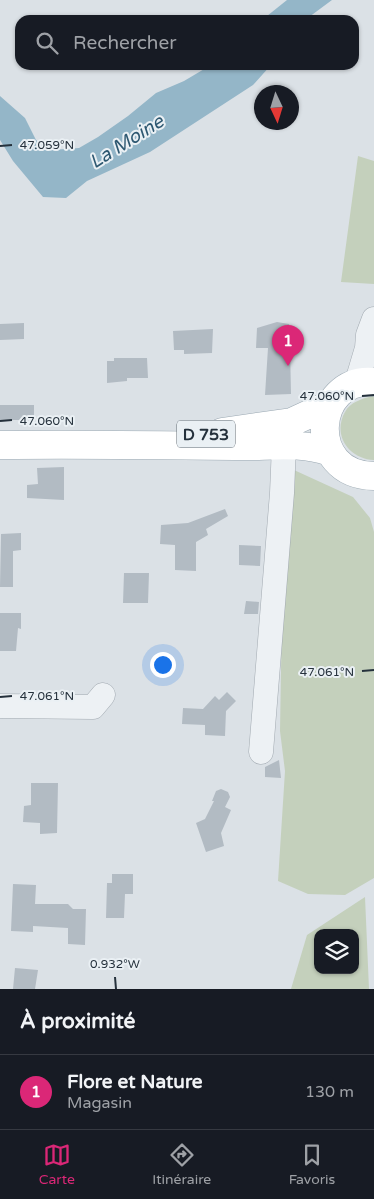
<!DOCTYPE html>
<html lang="fr">
<head>
<meta charset="utf-8">
<style>
  :root { --surface:#171b24; --page:#242831; --text:#f1f3f6; --muted:#9ea1a6; --line:#363941; --accent:#db2777 }
  body { margin:0; font-family:"Varela Round",sans-serif; background:var(--page); color:var(--text) }
  .controls { position:absolute; right:15px; bottom:15px; display:grid; overflow:hidden; border-radius:10px; box-shadow:0 1px 4px #0004 }
  .controls button { width:45px; height:45px; display:grid; place-items:center; padding:0; border:0; border-bottom:1px solid var(--line); background:var(--surface); color:var(--text); font:25px sans-serif }
  .compass { position:absolute; left:254px; top:85px; width:45px; height:45px; border-radius:50%; background:var(--surface); box-shadow:0 1px 4px #0004; rotate:176deg }
  .you { position:absolute; left:162px; top:664px; width:18px; height:18px; margin:-12px; border:4px solid #fff; border-radius:50%; background:#1a73e8; box-shadow:0 0 0 8px #1a73e833 }
  .badge { display:grid; place-items:center; width:32px; height:32px; border-radius:50%; background:var(--accent); color:#fff; font-size:16px; font-weight:700 }
  .pin { position:absolute; translate:-50% -41px; filter:drop-shadow(0 1px 2px #0008) }
  .pin::after { content:''; position:absolute; top:26px; width:18px; height:15px; background:inherit; clip-path:polygon(0 0,100% 0,50% 100%) }
  .list { margin:0; padding:0; list-style:none }
  h2 { display:flex; justify-content:space-between; align-items:center; height:65px; margin:0; padding:0 20px; font-size:21px }
  h2 small { font-size:16px; font-weight:400; color:var(--muted) }
  .list li { display:grid; grid-template-columns:32px 1fr auto; gap:15px; align-items:center; box-sizing:border-box; height:75px; padding:0 20px; border-top:1px solid var(--line) }
  .list b { display:block; font-size:19px; white-space:nowrap }
  .list p { margin:0; font-size:16px; white-space:nowrap; color:var(--muted) }
  .list em { font-size:16px; font-style:normal; color:var(--muted) }
  .icon { flex:none; width:28px; height:28px; fill:none; stroke:currentColor; stroke-width:2; stroke-linecap:round; stroke-linejoin:round }
  .map { position:relative; flex:none; width:374px; height:989px; overflow:hidden }
  .search { position:absolute; background:var(--surface); box-shadow:0 1px 4px #0004; left:15px; right:15px; top:15px; height:55px; display:flex; align-items:center; gap:12px; box-sizing:border-box; padding:0 18px; border-radius:15px; color:var(--muted); font-size:19px }
  .sheet { height:140px; background:var(--surface) }
  nav { display:flex; justify-content:space-around; align-items:center; box-sizing:border-box; height:70px; border-top:1px solid var(--line); background:var(--surface); font-size:14px; color:var(--muted) }
  nav a { display:grid; justify-items:center; gap:2px }
  nav .on { color:var(--accent) }
  .map>svg:first-child { display:block }
  .green { fill:#c4d0bc; fill-rule:evenodd }
  .water { fill:#94b6c8 }
  .building { fill:#b2bbc3 }
  .lines { fill:none; stroke-linecap:round; stroke-linejoin:round }
  .minor-casing { stroke:#a1a9b0; stroke-width:25 }
  .major-casing { stroke:#9aa8b2; stroke-width:29 }
  .minor { stroke:#edf1f4; stroke-width:24 }
  .major { stroke:#fff; stroke-width:28 }
  .ticks { fill:none; stroke:#25313c; stroke-width:2 }
  .labels { text-anchor:middle; stroke-width:4; stroke-linejoin:round; paint-order:stroke }
  .shield { fill:#eaf0f4; stroke:#606a73; stroke-width:1 }
  .shield-label { font-size:16px; font-weight:bold; fill:#25313c }
  .water-label { font-size:19px; font-style:italic; fill:#2e5871; stroke:#eaf0f4 }
  .ticks-label { font-size:12px; text-anchor:middle; fill:#25313c; stroke:#eaf0f4; stroke-width:4; stroke-linejoin:round; paint-order:stroke }
</style>
</head>
<body>
<div class="map">
<svg width="374" height="989" viewBox="0 0 374 989">
  <rect width="100%" height="100%" fill="#dbe1e6"/>
  <!-- green -->
  <path class="green" d="M358,156L374,161V284L341,282Z
    M372,396H374V460C349,459 332,435 345,412C350,402 362,399 372,396Z
    M294,470L353,497L370,518L374,532V878L345,895L308,894L278,881L285,771L280,731L283,548Z
    M365,897L369,989H291L307,935ZM318,933H355V970H318Z"/>
  <!-- water -->
  <path class="water" d="M287,0H332L305,20H262Z
    M211,65H271L253,85L150,152L87,181L66,198L43,197L13,161L0,140V96L25,118L36,140L52,150L79,148L98,137L128,116L156,93L184,81Z"/>
  <!-- building -->
  <path class="building" d="M277,322L289,324L292,332L294,347H290L291,394L265,395L268,348H256L257,328Z
    M24,323V339L0,340V324Z
    M213,329L212,353L184,354V350H174L173,331Z
    M114,358H147L148,378H127V381L107,383V361H114Z
    M0,405H34V420H0Z
    M64,467V500L27,498V485L38,484L37,468Z
    M225,509L228,516L206,529L208,535L196,542V571L175,570V545L160,544L161,525L188,523Z
    M21,533V550L13,551V587H0L1,534Z
    M239,545L261,546L260,566L239,565Z
    M124,573H149L148,603H123Z
    M246,601L259,602L258,614H244Z
    M0,613H21V629L18,628L16,651H0Z
    M227,692L236,701L226,711L225,736L205,735V725L182,724L183,708L203,709L215,696L219,700Z
    M279,760L281,778L265,777V767Z
    M31,783H58L57,833L40,834V823L23,822L24,806L31,805Z
    M221,789L228,792L230,797L225,807L231,810L221,833L224,846L206,852L196,823L205,819L214,801H212L216,791Z
    M112,874H133V894H125L124,918H106L107,883H112Z
    M13,884L36,885L35,904H68L73,909H86L85,945L68,944V928L33,926V932L11,931Z
    M15,968L38,970L35,989H13Z"/>
  <g class="lines">
    <defs>
      <path id="minor" d="M356,385L367,348L368,335L374,319
        M0,706L93,707L103,695
        M261,752L282,493L284,445"/>
      <path id="major" d="M374,382C313,376 304,475 374,476
        M222,432L292,422L331,404
        M0,445C79,444 157,445 236,446C268,447 299,441 330,452"/>
    </defs>
    <!-- minor casing -->
    <use href="#minor" class="minor-casing"/>
    <!-- major casing -->
    <use href="#major" class="major-casing"/>
    <!-- minor -->
    <use href="#minor" class="minor"/>
    <!-- major -->
    <use href="#major" class="major"/>
  </g>
  <!-- ticks -->
  <path class="ticks" d="M0,146L12,145M362,396L374,395M0,421L12,420M362,671L374,670M0,697L12,696M115,977L116,989"/>
  <g class="labels">
    <!-- shield labels -->
    <rect class="shield" x="177" y="420.5" width="58" height="27" rx="4"/>
    <g class="shield-label">
      <text x="206" y="440">D 753</text>
    </g>
    <!-- water labels -->
    <g class="water-label">
      <text transform="translate(126 141) rotate(-32)" y="7">La Moine</text>
    </g>
  </g>
  <g class="ticks-label">
    <text x="47" y="149">47.059°N</text>
    <text x="327" y="400">47.060°N</text>
    <text x="47" y="425">47.060°N</text>
    <text x="327" y="676">47.061°N</text>
    <text x="47" y="700">47.061°N</text>
    <text x="115" y="968">0.932°W</text>
  </g>
</svg>
<div class="controls">
<button><svg class="icon" aria-label="layers" viewBox="0 0 24 24"><path d="M12 4l9 5-9 5-9-5zM3 14l9 5 9-5"/></svg></button>
</div>
<svg class="compass" viewBox="-18 -18 36 36"><path d="M0-13l5 13h-10z" fill="#e53935"/><path d="M0 13l5-13h-10z" fill="#9ea1a6"/></svg>
<div class="you"></div>
<div class="pin badge" style="left:288px;top:366px">1</div>
<div class="search"><svg class="icon" aria-label="search" viewBox="0 0 24 24"><circle cx="10" cy="10" r="6"/><path d="M15 15l6 6"/></svg>Rechercher</div>
</div>
<section class="sheet">
<h2>À proximité<small></small></h2>
<ul class="list">
<li><span class="badge">1</span><div><b>Flore et Nature</b><p>Magasin</p></div><em>130 m</em></li>
</ul>
</section>
<nav>
<a class="on"><svg class="icon" aria-label="map" viewBox="0 0 24 24"><path d="M3 6l6-2 6 2 6-2v14l-6 2-6-2-6 2zM9 4v14M15 6v14"/></svg>Carte</a>
<a><svg class="icon" aria-label="directions" viewBox="0 0 24 24"><path d="M12 3l9 9-9 9-9-9zM9 14v-3h6M13 9l2 2-2 2"/></svg>Itinéraire</a>
<a><svg class="icon" aria-label="saved" viewBox="0 0 24 24"><path d="M7 4h10v16l-5-4-5 4z"/></svg>Favoris</a>
</nav>
</body>
</html>
